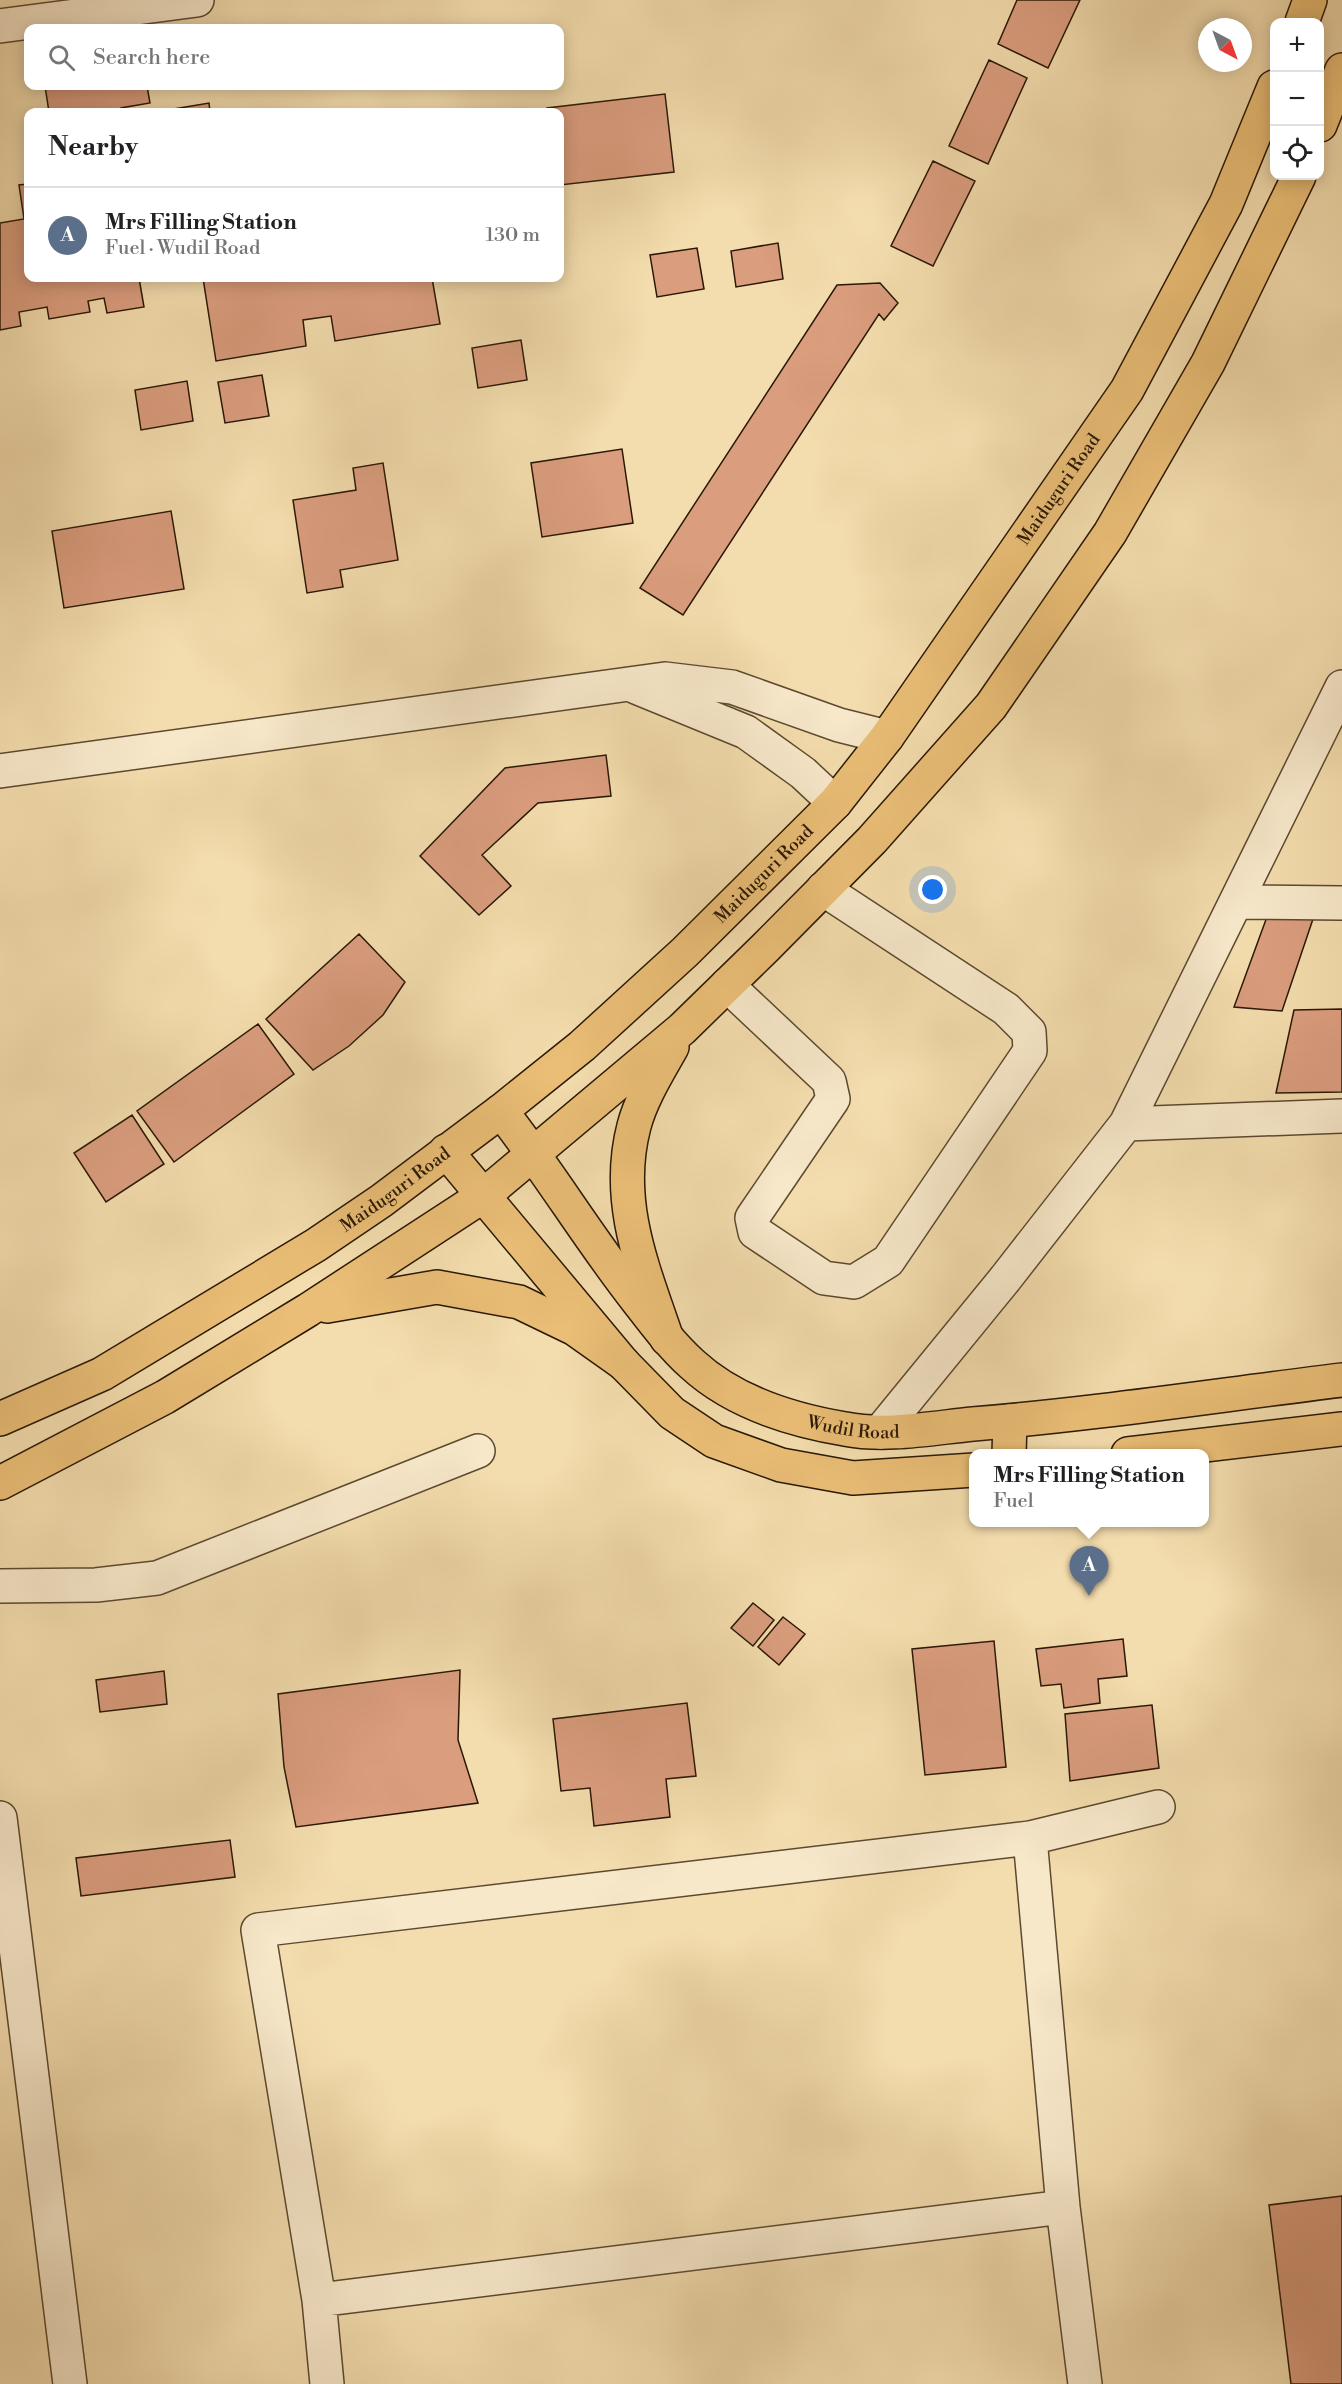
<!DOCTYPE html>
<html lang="en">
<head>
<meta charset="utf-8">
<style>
  :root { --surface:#fff; --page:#f2f2f2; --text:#202124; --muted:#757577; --line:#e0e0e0; --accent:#ea580c }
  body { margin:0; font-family:"Libre Bodoni",serif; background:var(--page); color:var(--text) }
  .controls { position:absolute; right:18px; top:18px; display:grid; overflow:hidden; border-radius:12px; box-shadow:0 3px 15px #0003 }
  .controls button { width:54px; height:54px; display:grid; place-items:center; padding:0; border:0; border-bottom:2px solid var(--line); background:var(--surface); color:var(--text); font:30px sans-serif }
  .compass { position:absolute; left:1198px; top:18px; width:54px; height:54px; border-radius:50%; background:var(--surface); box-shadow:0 3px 15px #0003; rotate:139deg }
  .you { position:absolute; left:933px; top:890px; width:21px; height:21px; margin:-15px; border:4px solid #fff; border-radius:50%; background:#1a73e8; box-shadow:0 0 0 9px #1a73e833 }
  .badge { display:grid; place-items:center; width:39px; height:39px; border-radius:50%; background:var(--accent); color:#fff; font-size:20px; font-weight:700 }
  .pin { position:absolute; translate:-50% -50px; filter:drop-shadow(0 2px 3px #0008) }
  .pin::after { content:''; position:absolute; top:32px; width:21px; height:18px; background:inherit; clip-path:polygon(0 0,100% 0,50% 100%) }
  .popup { position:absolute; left:969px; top:1449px; width:240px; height:78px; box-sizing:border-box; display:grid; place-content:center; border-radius:12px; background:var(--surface); filter:drop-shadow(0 2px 4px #0005); font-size:20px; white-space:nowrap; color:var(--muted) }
  .popup b { font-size:22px; color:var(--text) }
  .popup::after { content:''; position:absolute; left:50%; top:100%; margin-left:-12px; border:12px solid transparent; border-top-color:var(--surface) }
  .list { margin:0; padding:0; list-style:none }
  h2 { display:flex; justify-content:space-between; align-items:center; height:78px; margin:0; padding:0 24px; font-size:26px }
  h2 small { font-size:20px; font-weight:400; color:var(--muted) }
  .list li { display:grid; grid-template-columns:39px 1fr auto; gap:18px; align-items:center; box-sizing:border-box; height:96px; padding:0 24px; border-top:2px solid var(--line) }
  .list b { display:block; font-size:22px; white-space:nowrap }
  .list p { margin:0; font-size:20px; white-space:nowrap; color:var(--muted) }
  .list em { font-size:20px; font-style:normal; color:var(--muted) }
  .icon { flex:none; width:33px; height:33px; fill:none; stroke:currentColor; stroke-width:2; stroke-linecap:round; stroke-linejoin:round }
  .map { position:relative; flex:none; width:1342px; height:2384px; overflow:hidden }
  .search { position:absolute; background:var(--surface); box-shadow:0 3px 15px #0003; left:24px; top:24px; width:540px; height:66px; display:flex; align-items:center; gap:15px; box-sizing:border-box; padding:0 21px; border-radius:12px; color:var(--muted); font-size:22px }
  .panel { position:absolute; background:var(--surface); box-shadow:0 3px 15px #0003; left:24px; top:108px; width:540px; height:174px; border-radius:12px }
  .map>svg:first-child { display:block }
  .building { fill:#da9d7e; stroke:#2a1806; stroke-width:1.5 }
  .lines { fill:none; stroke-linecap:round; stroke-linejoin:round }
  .minor-casing { stroke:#5c4930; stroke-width:36 }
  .major-casing { stroke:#2a1806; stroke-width:36 }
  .highway-casing { stroke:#2a1806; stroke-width:36 }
  .minor { stroke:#f7e8ca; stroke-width:33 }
  .major { stroke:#eabe76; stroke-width:33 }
  .highway { stroke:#eabe76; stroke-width:33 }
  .labels { text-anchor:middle; stroke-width:6; stroke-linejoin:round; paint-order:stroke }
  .street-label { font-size:18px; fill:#2a1806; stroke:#f7e8ca }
</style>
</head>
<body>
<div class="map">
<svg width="1342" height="2384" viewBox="0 0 1342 2384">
  <rect width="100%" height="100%" fill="#f3dcad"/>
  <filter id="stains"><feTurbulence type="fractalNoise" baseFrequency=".00333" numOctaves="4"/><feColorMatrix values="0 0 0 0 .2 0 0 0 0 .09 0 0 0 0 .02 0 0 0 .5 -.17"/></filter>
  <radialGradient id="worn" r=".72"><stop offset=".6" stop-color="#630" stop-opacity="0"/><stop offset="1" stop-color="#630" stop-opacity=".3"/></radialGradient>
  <!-- building -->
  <path class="building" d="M1017,0H1080L1048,68L998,44Z
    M989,60L1027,78L988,164L949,146Z
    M45,86H147L150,103L121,108V112H49Z
    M665,94L674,172L560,185V112H547V108Z
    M209,103L210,112H162V111Z
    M933,161L975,181L933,266L891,246Z
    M28,184V278H139L144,307L107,313L104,298L88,301L90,312L49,319L47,307L19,312L21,326L0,330V223L24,219L19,185Z
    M778,243L783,279L736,287L731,251Z
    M697,248L704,289L657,297L650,255Z
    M203,278H432L440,324L335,341L331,316L303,320L306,346L216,361Z
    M880,283L898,303L884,320L879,314L683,615L640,588L837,285Z
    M521,340L527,380L478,388L472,348Z
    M262,375L269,416L225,423L218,382Z
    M187,381L193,421L141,430L135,390Z
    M622,449L633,523L542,537L531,463Z
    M383,463L398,560L340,570L343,587L307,593L293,500L356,490L353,468Z
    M171,511L184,589L64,608L52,531Z
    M606,755L611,796L538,803L482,855L511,886L479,915L420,856L505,768Z
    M1272,903L1316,910L1282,1011L1234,1007Z
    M359,934L405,982L383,1015L349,1046L313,1070L266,1019Z
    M1342,1009V1092L1276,1093L1294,1010Z
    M258,1024L294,1074L174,1162L137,1111Z
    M132,1115L164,1164L106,1202L74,1153Z
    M753,1603L774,1620L753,1646L731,1628Z
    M783,1617L805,1634L779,1665L758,1647Z
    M1123,1639L1127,1676L1098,1679L1100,1703L1064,1708L1061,1684L1041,1686L1036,1649Z
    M994,1641L1006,1767L925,1775L912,1649Z
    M460,1670L458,1740L478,1803L296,1827L284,1767L278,1694Z
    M164,1671L167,1704L100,1712L96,1680Z
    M687,1703L696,1776L666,1779L670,1817L594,1826L590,1788L561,1791L553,1719Z
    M1152,1705L1159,1768L1070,1781L1065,1714Z
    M230,1840L235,1877L81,1896L76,1858Z
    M1342,2196V2384H1291L1269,2205Z"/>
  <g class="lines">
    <defs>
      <path id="minor" d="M0,26L197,0
        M636,687L746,732L803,773L835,803
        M0,771L665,679L732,687L839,725L887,737
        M1237,902L1342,903
        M727,985L829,1081L833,1099L752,1218L755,1232L824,1278L854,1282L888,1261L1030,1051L1029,1032L1006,1009L823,889
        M1126,1124L1342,1116
        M880,1432L1005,1279L1126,1124L1342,687
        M0,1586L96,1585L157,1578L478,1451
        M0,1818L70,2384
        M1030,1838L1063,2207
        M319,2300L258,1930L1030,1838L1158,1807
        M327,2384L319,2300L1063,2207L1085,2384"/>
      <g id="major">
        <path id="s1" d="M501,1111C549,1172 589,1239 637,1300C654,1322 671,1345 692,1364C732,1401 791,1420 845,1429C886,1437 932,1428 973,1424C1096,1414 1219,1395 1342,1380"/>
        <path d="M446,1151L623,1363L672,1413L714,1441L781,1465L853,1478L974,1470"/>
        <path d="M1009,1454L1010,1421"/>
        <path d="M1128,1454L1342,1429"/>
      </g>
      <g id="highway">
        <path d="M1302,22L1310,0"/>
        <path d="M1320,125L1342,70"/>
        <path d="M327,1306L437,1287L519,1302L575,1329L623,1363"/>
        <path d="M667,1339C643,1268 614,1202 634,1126C641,1099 658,1072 672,1047"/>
        <path id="s2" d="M0,1419L102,1374L316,1245L381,1201L501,1111L582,1046L685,952L835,803L887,737L1127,390L1226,204L1274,87"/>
        <path d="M0,1483L165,1397L308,1310L483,1196L682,1029L765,948L872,840L991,706L1110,533L1208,363L1299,176"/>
      </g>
    </defs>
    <!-- minor casing -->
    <use href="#minor" class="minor-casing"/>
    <!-- major casing -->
    <use href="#major" class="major-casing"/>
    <!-- highway casing -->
    <use href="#highway" class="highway-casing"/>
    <!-- minor -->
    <use href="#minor" class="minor"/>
    <!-- major -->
    <use href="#major" class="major"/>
    <!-- highway -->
    <use href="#highway" class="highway"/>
  </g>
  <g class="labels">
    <!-- street labels -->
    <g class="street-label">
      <text dy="6" stroke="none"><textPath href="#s2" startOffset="1430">Maiduguri Road</textPath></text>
      <text dy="6" stroke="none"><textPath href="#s2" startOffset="944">Maiduguri Road</textPath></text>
      <text dy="6" stroke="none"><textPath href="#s2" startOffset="458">Maiduguri Road</textPath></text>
      <text dy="6" stroke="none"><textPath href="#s1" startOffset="494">Wudil Road</textPath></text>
    </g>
  </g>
  <rect width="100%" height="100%" filter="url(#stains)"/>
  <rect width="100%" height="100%" fill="url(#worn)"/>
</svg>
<div class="controls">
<button>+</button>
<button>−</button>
<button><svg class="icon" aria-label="locate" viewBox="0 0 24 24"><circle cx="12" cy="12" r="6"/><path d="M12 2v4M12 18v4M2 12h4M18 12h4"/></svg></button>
</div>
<svg class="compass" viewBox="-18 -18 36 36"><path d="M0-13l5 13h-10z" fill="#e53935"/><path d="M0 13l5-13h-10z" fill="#757577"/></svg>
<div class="you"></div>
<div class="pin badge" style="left:1089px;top:1596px;background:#5c6f8a">A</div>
<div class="popup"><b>Mrs Filling Station</b>Fuel</div>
<div class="search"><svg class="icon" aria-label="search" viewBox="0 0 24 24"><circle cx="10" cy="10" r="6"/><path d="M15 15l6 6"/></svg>Search here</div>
<section class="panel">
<h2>Nearby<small></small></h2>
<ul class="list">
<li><span class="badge" style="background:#5c6f8a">A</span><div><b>Mrs Filling Station</b><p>Fuel · Wudil Road</p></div><em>130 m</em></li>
</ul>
</section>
</div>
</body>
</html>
